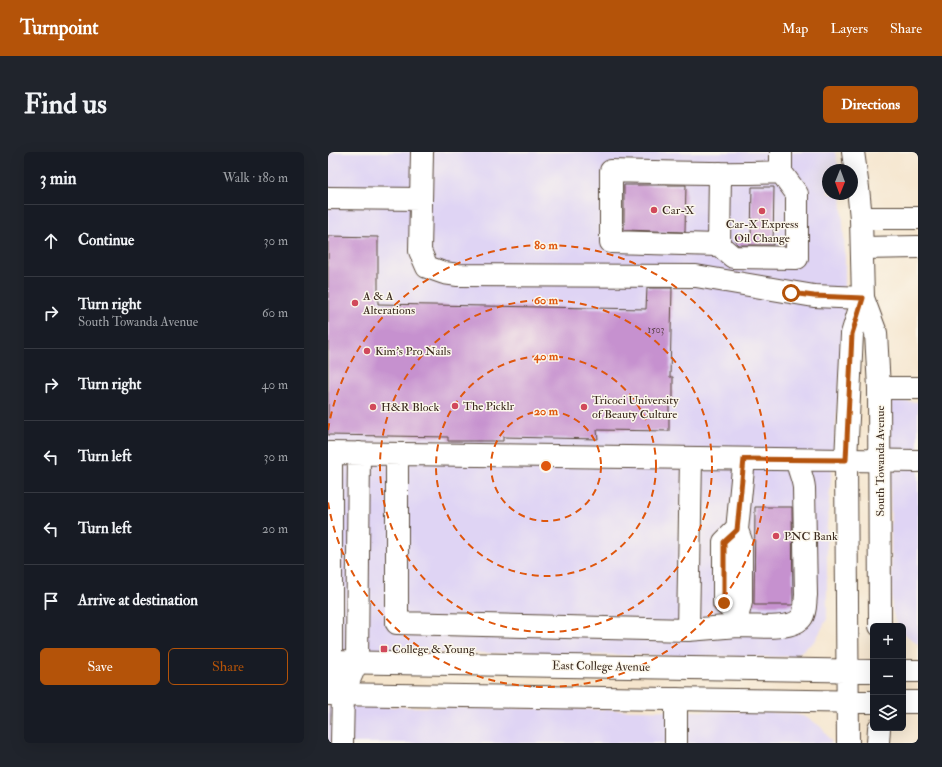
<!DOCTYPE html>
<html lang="en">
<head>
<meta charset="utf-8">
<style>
  :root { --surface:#171b24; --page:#20242c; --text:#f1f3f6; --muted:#9ea1a6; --line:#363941; --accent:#b45309 }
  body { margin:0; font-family:"IM FELL Double Pica",serif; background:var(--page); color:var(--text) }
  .controls { position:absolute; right:12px; bottom:12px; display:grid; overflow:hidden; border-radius:6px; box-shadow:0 4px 16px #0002 }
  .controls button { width:36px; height:36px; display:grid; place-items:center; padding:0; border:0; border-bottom:1px solid var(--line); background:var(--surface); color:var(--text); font:20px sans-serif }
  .compass { position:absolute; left:494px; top:12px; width:36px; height:36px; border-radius:50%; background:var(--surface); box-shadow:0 4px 16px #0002; rotate:181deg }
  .stop { position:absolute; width:12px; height:12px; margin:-9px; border:3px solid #b45309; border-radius:50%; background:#fff }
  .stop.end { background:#b45309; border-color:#fff; box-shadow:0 1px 4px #0008 }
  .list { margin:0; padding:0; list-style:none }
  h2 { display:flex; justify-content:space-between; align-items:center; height:52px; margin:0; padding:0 16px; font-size:17px }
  h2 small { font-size:13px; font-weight:400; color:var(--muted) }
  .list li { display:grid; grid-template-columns:26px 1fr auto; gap:12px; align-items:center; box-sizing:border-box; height:72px; padding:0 16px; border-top:1px solid var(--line) }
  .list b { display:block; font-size:15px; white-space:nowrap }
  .list p { margin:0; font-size:13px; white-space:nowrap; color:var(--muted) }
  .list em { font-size:13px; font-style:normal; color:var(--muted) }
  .actions { display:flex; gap:8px; padding:12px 16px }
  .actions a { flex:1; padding:9px 0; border:1px solid var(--accent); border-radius:6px; text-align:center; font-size:14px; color:var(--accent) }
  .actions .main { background:var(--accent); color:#fff }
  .icon { flex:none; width:22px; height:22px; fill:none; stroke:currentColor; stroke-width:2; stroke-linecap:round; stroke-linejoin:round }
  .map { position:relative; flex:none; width:590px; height:591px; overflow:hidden; border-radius:6px }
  header { display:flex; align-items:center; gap:24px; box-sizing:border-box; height:56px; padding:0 20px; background:var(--accent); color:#fff }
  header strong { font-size:19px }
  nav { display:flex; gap:22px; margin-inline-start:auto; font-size:14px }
  .intro { display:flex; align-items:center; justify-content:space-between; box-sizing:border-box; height:96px; padding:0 24px }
  h1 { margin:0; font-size:28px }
  .button { padding:10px 18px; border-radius:6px; background:var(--accent); color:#fff; font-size:14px; font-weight:700 }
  main { display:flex; gap:24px; padding:0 24px }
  aside { flex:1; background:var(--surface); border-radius:6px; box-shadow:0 4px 16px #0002 }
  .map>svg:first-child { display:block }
  .built { fill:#dfd4f4 }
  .building { fill:#c691cf }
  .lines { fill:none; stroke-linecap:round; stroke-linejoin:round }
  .minor-casing { stroke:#574638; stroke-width:24 }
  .major-casing { stroke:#574638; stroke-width:24 }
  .minor { stroke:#fff; stroke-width:22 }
  .major { stroke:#fff; stroke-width:22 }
  .route { stroke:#b45309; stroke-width:5 }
  .ring { fill:none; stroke:#df570d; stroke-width:2; stroke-dasharray:7 5 }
  .poi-dot { fill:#d1495b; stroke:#fbf7ec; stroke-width:1.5 }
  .labels { text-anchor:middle; stroke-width:3; stroke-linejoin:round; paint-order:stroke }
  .number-label { font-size:10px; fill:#5e444a }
  .poi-label { font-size:12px; fill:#3b2a1e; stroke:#fbf7ec; text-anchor:start }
  .street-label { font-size:12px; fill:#3b2a1e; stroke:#fbf7ec }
  .centre { fill:#df570d; stroke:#fbf7ec; stroke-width:2 }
  .ring-label { font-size:12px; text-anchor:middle; font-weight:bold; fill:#df570d; stroke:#fbf7ec; stroke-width:3; stroke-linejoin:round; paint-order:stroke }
</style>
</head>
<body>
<header>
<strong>Turnpoint</strong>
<nav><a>Map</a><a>Layers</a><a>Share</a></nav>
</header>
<div class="intro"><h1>Find us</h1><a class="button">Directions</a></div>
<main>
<aside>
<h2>3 min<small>Walk · 180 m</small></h2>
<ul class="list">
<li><svg class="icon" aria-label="ahead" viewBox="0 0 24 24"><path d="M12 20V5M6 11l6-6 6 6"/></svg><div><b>Continue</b></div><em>30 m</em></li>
<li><svg class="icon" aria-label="right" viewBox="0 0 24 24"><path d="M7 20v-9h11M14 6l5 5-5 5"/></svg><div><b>Turn right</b><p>South Towanda Avenue</p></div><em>60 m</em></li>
<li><svg class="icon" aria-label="right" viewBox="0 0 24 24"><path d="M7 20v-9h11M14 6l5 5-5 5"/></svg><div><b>Turn right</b></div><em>40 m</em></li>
<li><svg class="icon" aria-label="left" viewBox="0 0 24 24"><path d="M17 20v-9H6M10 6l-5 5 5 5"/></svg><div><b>Turn left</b></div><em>30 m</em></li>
<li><svg class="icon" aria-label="left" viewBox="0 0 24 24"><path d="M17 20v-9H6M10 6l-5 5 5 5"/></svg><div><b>Turn left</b></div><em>20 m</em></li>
<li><svg class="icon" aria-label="arrive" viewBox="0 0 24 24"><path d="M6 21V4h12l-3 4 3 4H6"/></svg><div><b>Arrive at destination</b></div></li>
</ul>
<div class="actions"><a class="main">Save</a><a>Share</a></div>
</aside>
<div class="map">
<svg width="590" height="591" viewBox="0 0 590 591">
  <rect width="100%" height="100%" fill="#fbf7ec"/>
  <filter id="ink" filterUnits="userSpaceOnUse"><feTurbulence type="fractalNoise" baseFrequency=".025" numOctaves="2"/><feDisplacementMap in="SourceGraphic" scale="8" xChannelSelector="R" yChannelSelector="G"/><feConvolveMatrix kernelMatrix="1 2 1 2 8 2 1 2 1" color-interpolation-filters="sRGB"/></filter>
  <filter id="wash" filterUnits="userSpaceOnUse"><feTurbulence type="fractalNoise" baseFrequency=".012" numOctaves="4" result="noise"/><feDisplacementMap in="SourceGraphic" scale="16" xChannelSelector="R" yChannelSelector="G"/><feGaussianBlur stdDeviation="0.9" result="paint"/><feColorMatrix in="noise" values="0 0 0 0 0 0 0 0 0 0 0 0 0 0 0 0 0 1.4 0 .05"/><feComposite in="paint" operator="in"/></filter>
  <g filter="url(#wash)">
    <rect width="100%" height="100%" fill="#f5e5cd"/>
    <!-- built -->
    <path class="built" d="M0,0H507L511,18H500V42H513L517,100V166L499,373V467L487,489L467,504L449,505L0,499Z
      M563,249L590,250V492L585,489L575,480V474H571L567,468L564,457L562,320Z
      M0,554L315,558L461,561L479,565L493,575L504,591H0Z"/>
    <g id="blocks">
      <!-- building -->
      <path class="building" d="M296,33H358L357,80L296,78Z
        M424,35H446L445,93H410L408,91V83L423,84Z
        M0,84L50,85V152L318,157L319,136H344L342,225H345V248H341V279L269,278L270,287L175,285V289H120V285L0,283Z
        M427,355H464L465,453H426Z"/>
    </g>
  </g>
  <g filter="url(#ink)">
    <use href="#blocks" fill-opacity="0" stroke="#574638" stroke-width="1"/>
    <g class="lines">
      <defs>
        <path id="minor" d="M94,0L92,99L99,115L116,121L130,123L368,124L486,144L535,146
          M392,21L391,93L283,90V19C340,20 396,23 453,20
          M0,46L93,47
          M533,66H590
          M391,93L405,105L469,106V42L453,20V0
          M534,96L590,95
          M551,236H590
          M0,301L590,309
          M3,301V510L15,542L14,591
          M69,302V471L360,478L363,306
          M408,378L396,390V451L410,462
          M409,378L413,389V450L410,462V474C425,474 465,479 474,465C478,459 477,450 478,443L476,336C475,325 470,318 469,308
          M404,390L409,378L416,307
          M360,478L410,474
          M21,528L29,510L31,301
          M348,591V547"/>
        <path id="major" d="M525,0L530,36L533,66L535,146L548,181L551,236L552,474
          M0,510L545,519
          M575,519H590
          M0,542L545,550
          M575,550H590
          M520,591L518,308L524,182L535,146
          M550,591L551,576"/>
      </defs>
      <!-- minor casing -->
      <use href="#minor" class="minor-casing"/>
      <!-- major casing -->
      <use href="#major" class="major-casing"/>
      <!-- minor -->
      <use href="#minor" class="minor"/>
      <!-- major -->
      <use href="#major" class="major"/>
    </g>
  </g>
  <g class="lines" filter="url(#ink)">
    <!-- route -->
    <path class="route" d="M396,451V390L409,378L416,307L518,308L524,182L535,146L486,144L463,141"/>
  </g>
  <!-- distance rings -->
  <g class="ring">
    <circle cx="218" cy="314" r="55"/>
    <circle cx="218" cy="314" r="110"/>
    <circle cx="218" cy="314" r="166"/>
    <path d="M0 278A221 221 0 1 1 0 350"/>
  </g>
  <!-- markers -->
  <g class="poi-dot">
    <circle cx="326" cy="58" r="4"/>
    <circle cx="434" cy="59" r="4"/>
    <circle cx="27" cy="151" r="4"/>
    <circle cx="39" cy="199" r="4"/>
    <circle cx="127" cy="254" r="4"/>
    <circle cx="45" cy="255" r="4"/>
    <circle cx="256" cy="255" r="4"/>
    <circle cx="448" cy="384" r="4"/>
    <rect x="52" y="493" width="8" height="8" rx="2"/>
  </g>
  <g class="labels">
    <!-- number labels -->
    <g class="number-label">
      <text x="328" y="181">1503</text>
    </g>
    <!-- poi labels -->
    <g class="poi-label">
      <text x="334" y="62">Car-X</text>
      <text x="434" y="76" text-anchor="middle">Car-X Express<tspan x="434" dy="14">Oil Change</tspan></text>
      <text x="35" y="148">A &amp; A<tspan x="35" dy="14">Alterations</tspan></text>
      <text x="47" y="203">Kim's Pro Nails</text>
      <text x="264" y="252">Tricoci University<tspan x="264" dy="14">of Beauty Culture</tspan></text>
      <text x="135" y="258">The Picklr</text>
      <text x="53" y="259">H&amp;R Block</text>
      <text x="456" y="388">PNC Bank</text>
      <text x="64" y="501">College &amp; Young</text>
    </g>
    <!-- street labels -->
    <g class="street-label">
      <text transform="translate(552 309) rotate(-90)" y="4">South Towanda Avenue</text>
      <text transform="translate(273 514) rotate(1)" y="4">East College Avenue</text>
    </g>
  </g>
  <circle cx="218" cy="314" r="6" class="centre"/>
  <g class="ring-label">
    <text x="218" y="97">80 m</text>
    <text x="218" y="152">60 m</text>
    <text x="218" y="208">40 m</text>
    <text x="218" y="263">20 m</text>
  </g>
</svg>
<div class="controls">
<button>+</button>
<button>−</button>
<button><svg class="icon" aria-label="layers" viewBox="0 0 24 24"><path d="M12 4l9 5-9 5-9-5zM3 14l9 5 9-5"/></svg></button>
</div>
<svg class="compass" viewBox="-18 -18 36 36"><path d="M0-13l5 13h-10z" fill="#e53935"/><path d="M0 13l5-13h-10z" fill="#9ea1a6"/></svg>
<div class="stop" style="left:463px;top:141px"></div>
<div class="stop end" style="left:396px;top:451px"></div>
</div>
</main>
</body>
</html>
